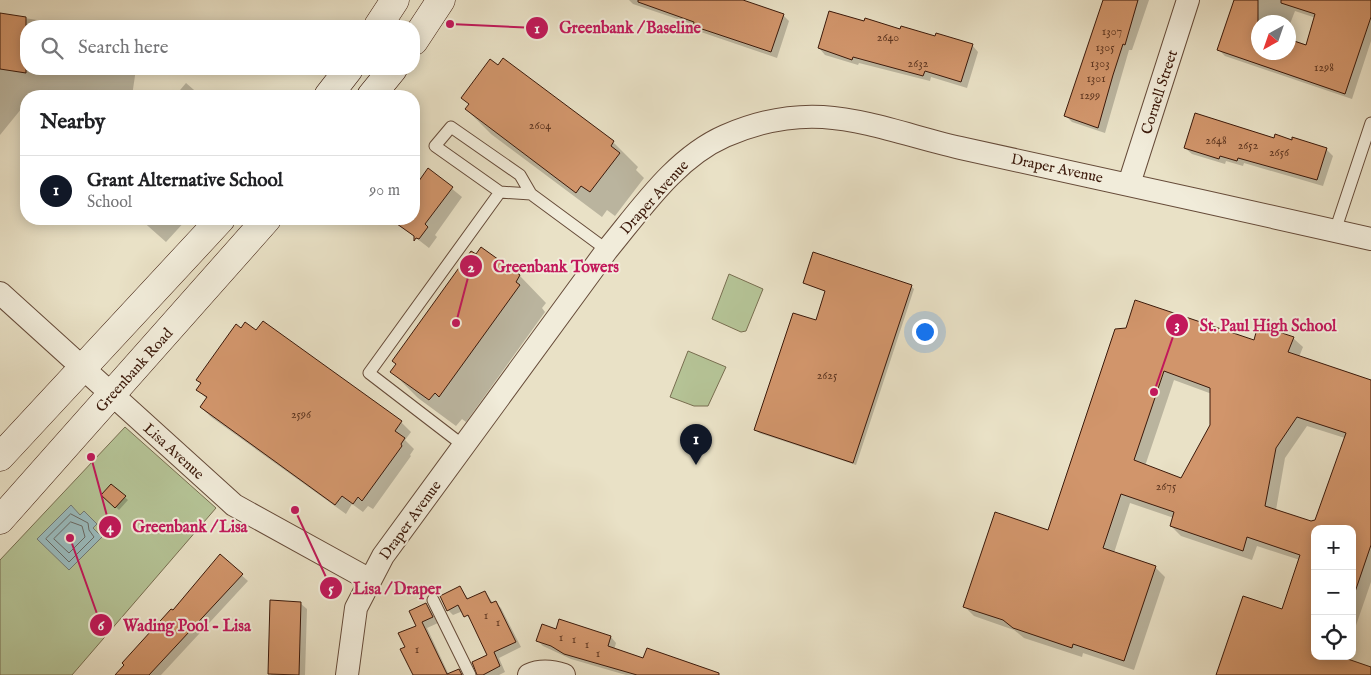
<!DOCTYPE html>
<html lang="en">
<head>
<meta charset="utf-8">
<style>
  :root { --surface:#fff; --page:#f2f2f2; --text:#202124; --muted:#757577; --line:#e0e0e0; --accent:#111827 }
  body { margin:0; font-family:"IM FELL English",serif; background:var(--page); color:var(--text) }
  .controls { position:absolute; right:15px; bottom:15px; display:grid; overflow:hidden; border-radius:10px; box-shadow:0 2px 12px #0003 }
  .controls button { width:45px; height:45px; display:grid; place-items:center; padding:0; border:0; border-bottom:1px solid var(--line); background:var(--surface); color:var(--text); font:25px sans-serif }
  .compass { position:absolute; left:1251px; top:15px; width:45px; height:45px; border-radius:50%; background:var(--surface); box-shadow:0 2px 12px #0003; rotate:220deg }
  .you { position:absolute; left:924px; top:331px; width:18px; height:18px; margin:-12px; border:4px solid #fff; border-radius:50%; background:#1a73e8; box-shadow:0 0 0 8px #1a73e833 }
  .badge { display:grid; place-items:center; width:32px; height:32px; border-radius:50%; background:var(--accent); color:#fff; font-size:16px; font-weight:700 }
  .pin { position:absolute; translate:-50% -41px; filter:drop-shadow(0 1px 2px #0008) }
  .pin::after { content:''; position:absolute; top:26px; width:18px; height:15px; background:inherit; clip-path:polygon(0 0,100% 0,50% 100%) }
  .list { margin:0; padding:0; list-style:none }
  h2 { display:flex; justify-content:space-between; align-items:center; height:65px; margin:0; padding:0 20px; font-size:21px }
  h2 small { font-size:16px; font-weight:400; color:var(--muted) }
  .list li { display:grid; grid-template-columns:32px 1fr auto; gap:15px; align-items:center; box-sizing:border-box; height:70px; padding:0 20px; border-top:1px solid var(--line) }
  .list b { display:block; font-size:19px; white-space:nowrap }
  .list p { margin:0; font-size:16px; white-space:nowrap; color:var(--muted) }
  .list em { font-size:16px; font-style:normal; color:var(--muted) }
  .icon { flex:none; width:28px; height:28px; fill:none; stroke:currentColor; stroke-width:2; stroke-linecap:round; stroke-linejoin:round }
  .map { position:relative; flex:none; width:1371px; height:675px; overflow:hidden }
  .search { position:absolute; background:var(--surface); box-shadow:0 2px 12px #0003; left:20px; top:20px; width:400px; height:55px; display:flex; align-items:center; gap:12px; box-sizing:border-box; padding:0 18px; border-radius:20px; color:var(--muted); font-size:19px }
  .panel { position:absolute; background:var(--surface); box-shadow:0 2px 12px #0003; left:20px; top:90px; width:400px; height:135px; border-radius:20px }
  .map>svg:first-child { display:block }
  .green { fill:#b5c396; stroke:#786e50 }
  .water { fill:#9abbbd; stroke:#747a75 }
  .shadow { fill:#0003; fill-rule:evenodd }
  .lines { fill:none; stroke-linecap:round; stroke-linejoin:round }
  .shore { stroke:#6a6a64; stroke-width:1 }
  .building { fill:#d1956b; stroke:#3b190a; fill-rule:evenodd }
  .service-casing { stroke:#664b39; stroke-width:13 }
  .minor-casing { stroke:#664b39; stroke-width:24 }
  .secondary-casing { stroke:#3b190a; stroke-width:29 }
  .service { stroke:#f1ecda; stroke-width:11 }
  .minor { stroke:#f1ecda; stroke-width:22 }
  .secondary { stroke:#f1ecda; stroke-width:28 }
  .labels { text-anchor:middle; stroke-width:4; stroke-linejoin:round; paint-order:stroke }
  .number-label { font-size:12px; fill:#603822 }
  .street-label { font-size:15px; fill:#3b190a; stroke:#f1ecda }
  .leader { fill:none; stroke:#c2185b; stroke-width:2 }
  .callout-dot { fill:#c2185b; stroke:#f1ecda; stroke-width:2 }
  .mark-label { font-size:15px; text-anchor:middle; font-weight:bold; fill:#fff }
  .callout-label { font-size:16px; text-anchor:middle; font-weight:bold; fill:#c2185b; stroke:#f1ecda; stroke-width:4; stroke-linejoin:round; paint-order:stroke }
</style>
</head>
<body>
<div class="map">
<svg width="1371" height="675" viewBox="0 0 1371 675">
  <rect width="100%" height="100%" fill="#e9e1c6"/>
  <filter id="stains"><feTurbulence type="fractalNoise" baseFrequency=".004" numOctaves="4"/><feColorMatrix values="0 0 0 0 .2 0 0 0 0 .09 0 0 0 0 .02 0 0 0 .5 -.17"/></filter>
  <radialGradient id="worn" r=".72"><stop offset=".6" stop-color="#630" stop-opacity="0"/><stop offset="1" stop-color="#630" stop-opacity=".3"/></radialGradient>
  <!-- green -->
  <path class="green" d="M729,274L763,289L746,331L741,332L712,319Z
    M688,351L726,367L708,406H694L670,397Z
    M125,427L216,508L72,675H0V560Z"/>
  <!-- water -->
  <path class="water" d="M71,505L80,515L84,511L97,524L93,528L102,537L69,570L37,539Z"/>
  <!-- shadow -->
  <path class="shadow" d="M629,0H739L783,15L789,21L777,58L701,32L695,25L633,4Z
    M1104,0H1149L1132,50H1129L1105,133L1072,122L1065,115Z
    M1235,0H1364L1371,2V41L1352,99L1225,56L1219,50ZM1295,11L1316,18L1307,45L1288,38V52H1258V22H1288V29Z
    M0,14L74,26H26V69H136L132,96H26V103L0,135Z
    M900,31L972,45L978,52L967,88L931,77L930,81L859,63L858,65L825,55L819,48Z
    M504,60L613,142L638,167L636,170L644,178L615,216L607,210L602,217L491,134L466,109L470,105L462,98Z
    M186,83L201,96H175Z
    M1275,139L1326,149L1333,156L1323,186L1244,163L1243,166L1226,161L1225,164L1192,154L1185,148Z
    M429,170L462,197L435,235L437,237L429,248L402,227L408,219H414V190Z
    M140,219H187L166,242Z
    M481,249L520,276L546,303L542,308L545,312L466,422L462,419L456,426L418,398L392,372Z
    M805,283L911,286L914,289L856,465L759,433L756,430L816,322L826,292Z
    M1116,330L1255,342L1293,338L1303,347L1299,357L1371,381V582L1352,637V529H1315V656H1346L1345,660L1371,668V675H1217L1283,611L1300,560L1257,546L1252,560L1181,536L1171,526L1174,518L1130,503L1114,553L1155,567L1165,577L1134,670L1083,653L1082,657L1024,638L1014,630L974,616L965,607L1049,531ZM1174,380L1212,394L1211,425L1182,479L1145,466ZM1307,426L1345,438L1315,524L1276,510L1285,458Z
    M197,389L401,422L411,432L405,440L414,449L410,455L411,456L373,509L368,506L363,512L352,504L346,514L211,417L201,407L207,399Z
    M111,485L128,500L119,510L103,495Z
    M220,556L248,581L161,675H116Z
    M460,588L469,600L485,592L493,603L495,602L501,608L521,647L499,658L505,672L499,675H478L489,656L472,621L463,611L453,615L448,610Z
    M300,603L307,609L305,675H271Z
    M426,604L438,623L427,628L449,675L458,670L463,675H414L406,647Z
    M560,620L611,637L616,643L614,650L644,660L714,675H626L571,659L543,646L537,640L557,630Z"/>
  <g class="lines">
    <!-- shore -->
    <path class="shore" d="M71,514L88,523L89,530L94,537L69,562L46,539Z
      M71,522L82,526L85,537L69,553L54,539Z"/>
  </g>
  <!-- building -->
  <path class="building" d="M638,0H743L784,14L771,52L693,26L694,22L638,2Z
    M1103,0H1138L1125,45L1123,44L1113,75L1098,128L1064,116Z
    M1234,0H1258V52H1288V39L1306,45L1315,14L1281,3V0H1371V17L1345,94L1217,50Z
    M829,11L864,21L865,18L900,29L901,26L935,36L936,33L973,44L961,82L925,71L923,76L853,57L852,60L818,48Z
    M0,13L26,17V73L0,69Z
    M503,58L614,141L611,146L620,153L590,192L581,186L576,193L465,109L469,104L461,98L490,59L498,65Z
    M1195,113L1274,138L1275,134L1292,140V137L1327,148L1317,180L1238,158L1237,161L1220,156L1219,159L1184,148Z
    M428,168L453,187L425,224L428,227L419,239L416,238L414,241V236L390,219H414V188Z
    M481,247L520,275L516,282L520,285L439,397L435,393L429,400L390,372L396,364L392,361L471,251L476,254Z
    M813,252L912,285L853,463L754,430L793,313L816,320L825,291L803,283Z
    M1135,300L1254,340L1258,325L1294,337L1288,352L1371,380V545L1355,592H1352V529H1315V656H1339L1371,667V675H1216L1243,596L1282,609L1300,555L1247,537L1243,551L1170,526L1174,512L1121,494L1103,548L1156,566L1124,661L1073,644L1072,648L1013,628L1003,620L963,607L995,512L1048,530L1115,329L1126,328ZM1164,371L1210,388V425L1181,478L1134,460ZM1297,417L1346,433L1315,520L1311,521L1265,506L1276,448Z
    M263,321L402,421L395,431L405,438L401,444L402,446L362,501L358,497L353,504L342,496L335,505L200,407L207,397L196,390L201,383L196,380L236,324L241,328L245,322L256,330Z
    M111,484L126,496L115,508L101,495Z
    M220,554L243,574L149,675H115L124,665L122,663L171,609L173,610Z
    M460,586L467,599L485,591L491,603L496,601L516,642L494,652L500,666L483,675H477L472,662L487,655L468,615L464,617L458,605L447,611L440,596Z
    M270,600L301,602L299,675L268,674Z
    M426,603L433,617L422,622L447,674L459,669L462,675H413L400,649L405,647L398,633L416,626L409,611Z
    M559,619L611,636L608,646L643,658L647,648L719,673V675H637L564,654L551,646L536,641L542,624L556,629Z"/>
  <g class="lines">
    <defs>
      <path id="service" d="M531,194L500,192L435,146L451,127L520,175L531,194L607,250
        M1335,231L1371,123
        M464,446L369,373L500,192
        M433,600L470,675"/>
      <path id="minor" d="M1129,184L1188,0
        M0,293L234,505L370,580
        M347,675L356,608L383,556L607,250C641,209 675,158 725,136C755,123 790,115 823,117C870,120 918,139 965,149C1100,179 1236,208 1371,239
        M529,675C540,670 552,671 564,675"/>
      <path id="secondary" d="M378,26L395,0
        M414,41L441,0
        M328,96L349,69
        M371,96L393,69
        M0,457L221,219
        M0,520L267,219"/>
    </defs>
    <!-- service casing -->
    <use href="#service" class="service-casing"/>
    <!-- minor casing -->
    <use href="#minor" class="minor-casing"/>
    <!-- secondary casing -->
    <use href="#secondary" class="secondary-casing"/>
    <!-- service -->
    <use href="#service" class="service"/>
    <!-- minor -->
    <use href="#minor" class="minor"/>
    <!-- secondary -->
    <use href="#secondary" class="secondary"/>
  </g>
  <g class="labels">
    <!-- number labels -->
    <g class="number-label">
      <text x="1112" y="35">1307</text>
      <text x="888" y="41">2640</text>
      <text x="1105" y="51">1305</text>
      <text x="918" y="67">2632</text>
      <text x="1100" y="67">1303</text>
      <text x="1324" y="71">1298</text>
      <text x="1096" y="82">1301</text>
      <text x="1090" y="99">1299</text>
      <text x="540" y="129">2604</text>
      <text x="1216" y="144">2648</text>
      <text x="1248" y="149">2652</text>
      <text x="1279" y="156">2656</text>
      <text x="827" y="379">2625</text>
      <text x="301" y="418">2596</text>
      <text x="1166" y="490">2675</text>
      <text x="486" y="619">1</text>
      <text x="498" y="626">1</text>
      <text x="561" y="641">1</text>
      <text x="574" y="643">1</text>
      <text x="587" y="648">1</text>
      <text x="417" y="653">1</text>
      <text x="598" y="657">1</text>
    </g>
    <!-- street labels -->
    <g class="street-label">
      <text transform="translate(1159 92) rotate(-72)" y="5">Cornell Street</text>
      <text transform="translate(1057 168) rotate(12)" y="5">Draper Avenue</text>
      <text transform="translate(654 197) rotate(-48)" y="5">Draper Avenue</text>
      <text transform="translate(134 370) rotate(-48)" y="5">Greenbank Road</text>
      <text transform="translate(174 451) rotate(42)" y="5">Lisa Avenue</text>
      <text transform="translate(410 520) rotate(-54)" y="5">Draper Avenue</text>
    </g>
  </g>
  <!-- callouts -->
  <path class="leader" d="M450 24L537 28M456 323L471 266M1154 392L1177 325M91 457L110 527M295 510L331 588M70 538L101 625"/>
  <g class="callout-dot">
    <circle cx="450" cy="24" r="5"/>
    <circle cx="456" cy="323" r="5"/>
    <circle cx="1154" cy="392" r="5"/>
    <circle cx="91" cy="457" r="5"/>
    <circle cx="295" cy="510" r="5"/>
    <circle cx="70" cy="538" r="5"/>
    <circle cx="537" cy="28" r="12"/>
    <circle cx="471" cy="266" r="12"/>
    <circle cx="1177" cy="325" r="12"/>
    <circle cx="110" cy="527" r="12"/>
    <circle cx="331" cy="588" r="12"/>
    <circle cx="101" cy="625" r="12"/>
  </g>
  <g class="mark-label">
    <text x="537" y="33">1</text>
    <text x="471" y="272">2</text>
    <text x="1177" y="330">3</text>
    <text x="110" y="532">4</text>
    <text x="331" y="593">5</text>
    <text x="101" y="630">6</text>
  </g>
  <g class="callout-label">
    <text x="630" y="33">Greenbank / Baseline</text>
    <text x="556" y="272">Greenbank Towers</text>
    <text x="1268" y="331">St. Paul High School</text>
    <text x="190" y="532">Greenbank / Lisa</text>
    <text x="397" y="594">Lisa / Draper</text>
    <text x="187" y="631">Wading Pool - Lisa</text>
  </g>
  <rect width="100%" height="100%" filter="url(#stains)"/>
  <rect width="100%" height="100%" fill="url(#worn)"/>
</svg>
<div class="controls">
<button>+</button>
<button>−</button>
<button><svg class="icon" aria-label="locate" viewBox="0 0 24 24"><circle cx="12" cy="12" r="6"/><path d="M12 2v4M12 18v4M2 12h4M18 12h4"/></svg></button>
</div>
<svg class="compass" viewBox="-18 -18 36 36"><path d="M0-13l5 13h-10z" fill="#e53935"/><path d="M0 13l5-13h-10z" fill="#757577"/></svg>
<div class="you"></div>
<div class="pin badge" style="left:696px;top:465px">1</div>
<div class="search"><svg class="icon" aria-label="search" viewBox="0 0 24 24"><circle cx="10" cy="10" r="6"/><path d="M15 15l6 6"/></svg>Search here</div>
<section class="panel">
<h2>Nearby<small></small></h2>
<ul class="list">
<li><span class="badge">1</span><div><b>Grant Alternative School</b><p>School</p></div><em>90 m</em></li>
</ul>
</section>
</div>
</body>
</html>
